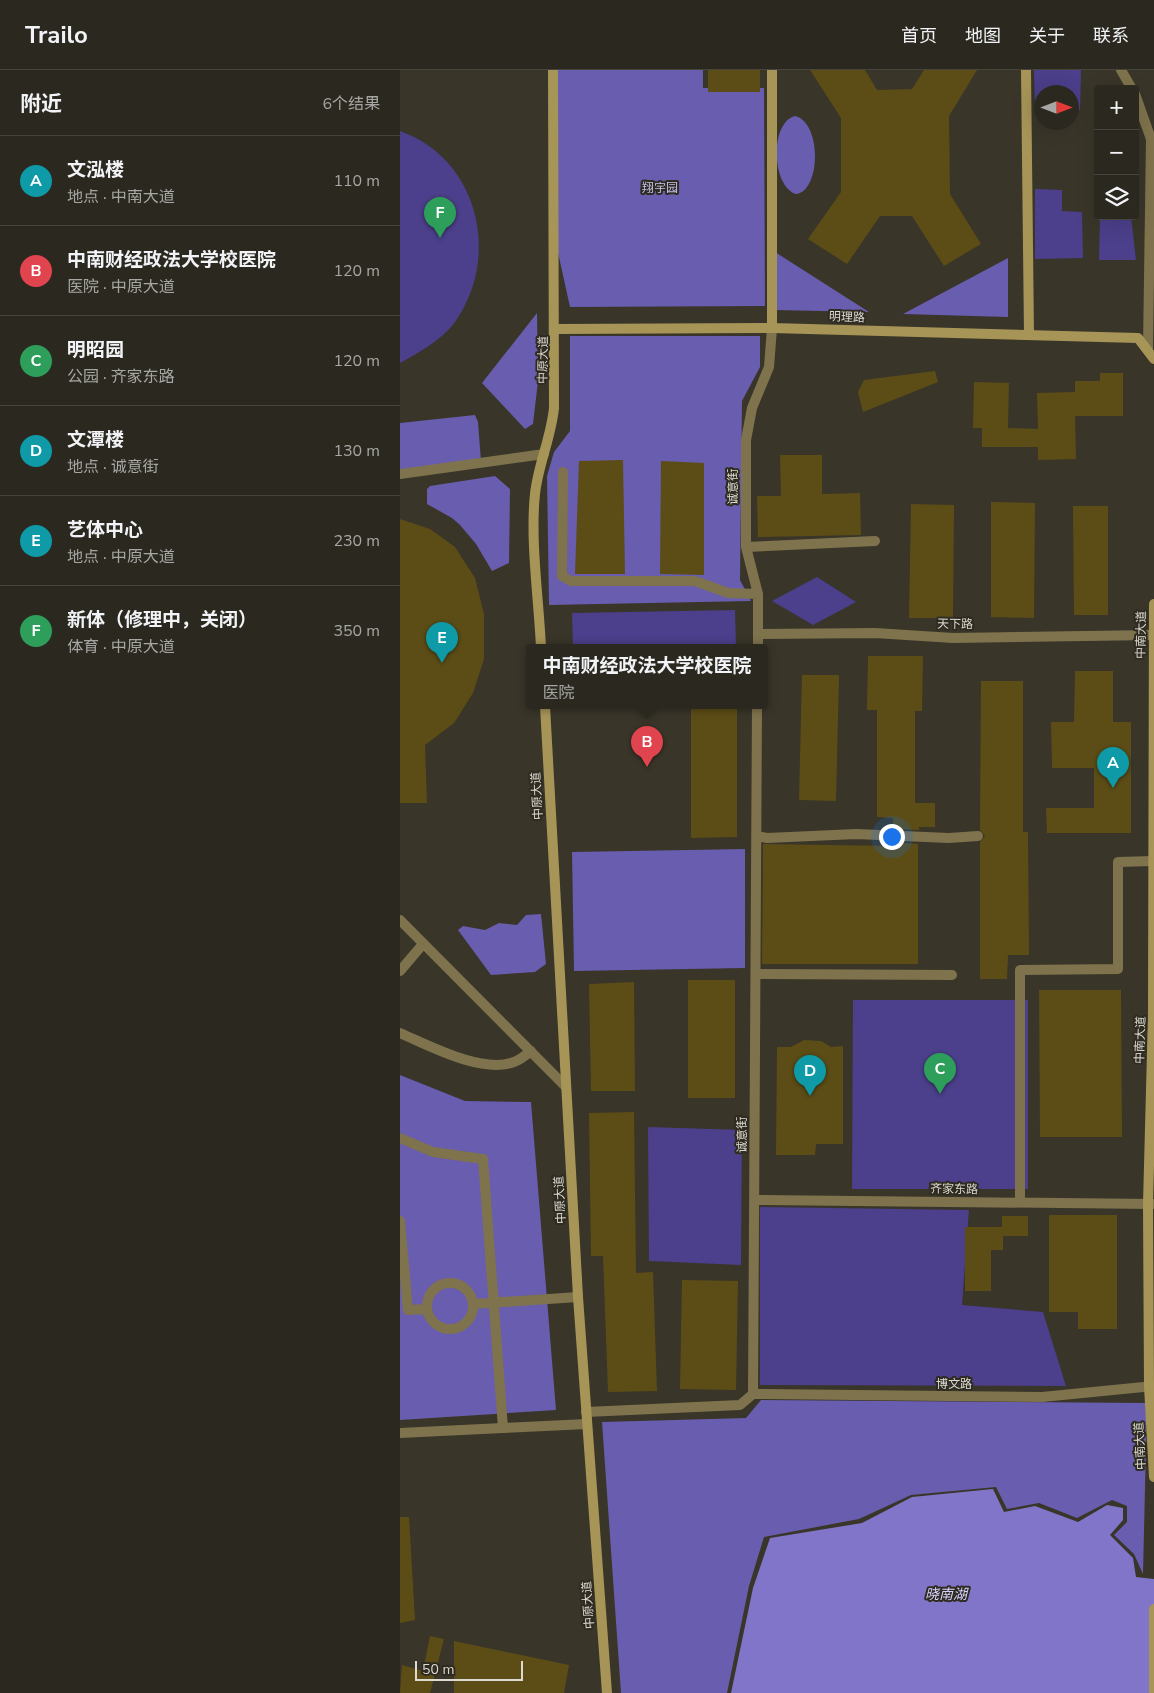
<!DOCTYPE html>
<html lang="zh">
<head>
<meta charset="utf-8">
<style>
  :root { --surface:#2b281f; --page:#333028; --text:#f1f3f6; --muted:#a6a6a4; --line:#47443d; --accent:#d93025 }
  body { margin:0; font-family:"Nunito Sans","Noto Sans SC",sans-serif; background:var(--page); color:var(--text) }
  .controls { position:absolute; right:15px; top:15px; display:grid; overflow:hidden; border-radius:5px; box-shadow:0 5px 20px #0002 }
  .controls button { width:45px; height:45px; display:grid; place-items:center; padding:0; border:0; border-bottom:1px solid var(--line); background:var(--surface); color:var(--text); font:25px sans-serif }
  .compass { position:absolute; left:634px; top:15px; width:45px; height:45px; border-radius:50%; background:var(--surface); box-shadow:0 5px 20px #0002; rotate:90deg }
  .scale { position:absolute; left:15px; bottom:12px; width:108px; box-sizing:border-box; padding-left:5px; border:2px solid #dcdad2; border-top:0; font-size:14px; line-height:18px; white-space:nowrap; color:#dcdad2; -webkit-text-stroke:4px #2f2b20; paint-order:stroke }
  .you { position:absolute; left:491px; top:766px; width:18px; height:18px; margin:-12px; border:4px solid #fff; border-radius:50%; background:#1a73e8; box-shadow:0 0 0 8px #1a73e833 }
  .badge { display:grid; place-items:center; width:32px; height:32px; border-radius:50%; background:var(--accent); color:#fff; font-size:16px; font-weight:700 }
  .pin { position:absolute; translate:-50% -41px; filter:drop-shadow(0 1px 2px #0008) }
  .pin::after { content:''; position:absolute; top:26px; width:18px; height:15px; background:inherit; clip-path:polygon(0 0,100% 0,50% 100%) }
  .popup { position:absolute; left:126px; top:574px; width:242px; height:65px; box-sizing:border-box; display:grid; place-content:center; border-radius:5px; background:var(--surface); filter:drop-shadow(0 1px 4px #0005); font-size:16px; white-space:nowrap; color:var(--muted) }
  .popup b { font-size:19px; color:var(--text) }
  .popup::after { content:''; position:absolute; left:50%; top:100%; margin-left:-10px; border:10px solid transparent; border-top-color:var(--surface) }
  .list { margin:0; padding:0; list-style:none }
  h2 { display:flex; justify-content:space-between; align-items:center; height:65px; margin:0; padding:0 20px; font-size:21px }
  h2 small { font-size:16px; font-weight:400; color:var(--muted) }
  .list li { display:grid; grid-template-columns:32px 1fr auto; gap:15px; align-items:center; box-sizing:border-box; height:90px; padding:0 20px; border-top:1px solid var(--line) }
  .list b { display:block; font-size:19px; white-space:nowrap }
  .list p { margin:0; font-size:16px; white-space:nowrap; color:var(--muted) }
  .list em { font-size:16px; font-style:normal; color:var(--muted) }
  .icon { flex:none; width:28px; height:28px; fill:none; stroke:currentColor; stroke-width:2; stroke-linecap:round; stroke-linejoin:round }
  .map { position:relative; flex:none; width:754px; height:1623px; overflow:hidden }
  header { display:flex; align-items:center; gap:30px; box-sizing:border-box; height:70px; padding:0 25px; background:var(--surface); border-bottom:1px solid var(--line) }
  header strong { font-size:24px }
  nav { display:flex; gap:28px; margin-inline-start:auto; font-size:18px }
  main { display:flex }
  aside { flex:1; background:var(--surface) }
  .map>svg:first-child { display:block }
  .green { fill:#4c3f8b }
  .forest { fill:#685dae }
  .water { fill:#8075c8 }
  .building { fill:#5c4d17 }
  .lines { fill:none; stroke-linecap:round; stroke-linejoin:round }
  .street { stroke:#7f734d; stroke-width:10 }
  .secondary { stroke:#a79557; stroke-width:10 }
  .labels { text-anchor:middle; stroke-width:4; stroke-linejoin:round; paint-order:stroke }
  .park-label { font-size:12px; fill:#c4c1ed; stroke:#2f2b20 }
  .street-label { font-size:12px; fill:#dcdad2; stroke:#2f2b20 }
  .water-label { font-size:14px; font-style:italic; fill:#d5d2ff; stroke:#2f2b20 }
</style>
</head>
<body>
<header>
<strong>Trailo</strong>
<nav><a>首页</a><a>地图</a><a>关于</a><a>联系</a></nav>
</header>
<main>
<aside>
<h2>附近<small>6个结果</small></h2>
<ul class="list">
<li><span class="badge" style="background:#0f9aa8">A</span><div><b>文泓楼</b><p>地点 · 中南大道</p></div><em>110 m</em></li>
<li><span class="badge" style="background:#e0444e">B</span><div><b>中南财经政法大学校医院</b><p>医院 · 中原大道</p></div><em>120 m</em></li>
<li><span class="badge" style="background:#2e9e5b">C</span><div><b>明昭园</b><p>公园 · 齐家东路</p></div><em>120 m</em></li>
<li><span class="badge" style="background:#0f9aa8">D</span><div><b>文潭楼</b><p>地点 · 诚意街</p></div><em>130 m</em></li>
<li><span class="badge" style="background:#0f9aa8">E</span><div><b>艺体中心</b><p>地点 · 中原大道</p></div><em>230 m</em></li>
<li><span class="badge" style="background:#2e9e5b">F</span><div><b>新体（修理中，关闭）</b><p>体育 · 中原大道</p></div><em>350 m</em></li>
</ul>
</aside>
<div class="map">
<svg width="754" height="1623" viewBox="0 0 754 1623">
  <rect width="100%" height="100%" fill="#393529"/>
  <!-- green -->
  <path class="green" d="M634,0H681L680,40H672V22H642L641,41H635Z
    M0,61C77,88 101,183 57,249C45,268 20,282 0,293Z
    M635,119L662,120V141L682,142L683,188L635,189Z
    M700,146H731L736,190H699Z
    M417,507L456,532L413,555L372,531Z
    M335,540L336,578H173L172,543Z
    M453,930H628V1119H452Z
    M248,1057L342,1060L341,1195L249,1191Z
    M360,1137L569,1140L562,1235L643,1242L666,1316L360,1315Z"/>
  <!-- forest -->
  <path class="forest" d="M156,0H303V18H364L365,236L170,237L155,169Z
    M395,46C422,52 421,121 396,124C371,116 370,52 395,46Z
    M375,182L469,242L375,240Z
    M608,188V247L503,244Z
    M137,243L138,311L133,354L125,359L82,313Z
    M170,266H360V297L342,331L340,510L351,531L149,535L147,406L154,382L170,361Z
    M75,345L78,352L81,391L0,401V353Z
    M95,406L110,419L109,493L92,501L76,474L60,455L52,448L27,434V419L30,416Z
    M345,779V898L174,901L172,782Z
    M141,844L146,894L135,902L91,905L58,860L63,856L85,860L99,853L117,855L126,845Z
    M0,1005L65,1031L131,1032L156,1340L0,1350Z
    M361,1330L747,1333L743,1504L734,1484L714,1465L727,1452V1436L712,1430L677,1448L639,1433L607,1439L596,1417L511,1425L459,1449L364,1467L349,1516L327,1623H221L202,1352L346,1348Z"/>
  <!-- water -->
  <path class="water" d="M593,1419L604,1442L635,1436L678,1452L707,1435L723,1438V1450L710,1465L733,1488L736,1507L754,1509V1623H331L353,1518L370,1468L462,1453L512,1427Z"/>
  <!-- building -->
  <path class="building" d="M308,0H360V22H308Z
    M410,0H465L477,20L512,19L524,0H577L549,46L550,124L581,174L544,196L512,146H480L447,194L408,169L441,122V48Z
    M535,301L538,312L463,342L458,322L464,310Z
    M700,303H723V346H675L676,389L638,390V377H582V358H573L574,312L609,313L608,358L638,359L637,323L675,322V311H700Z
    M380,385H422V424L460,423L461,465L358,467L357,426H381Z
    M223,390L225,504H175L179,391Z
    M261,391L304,393V505L260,504Z
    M591,432L635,433L634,548L591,547Z
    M511,434L554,435L553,548H509Z
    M673,436H708V545H674Z
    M0,449L30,459L55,477L75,508L84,544V589L73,623L54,653L25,675L27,733H0Z
    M468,586H523L522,641H515V733H535V757H519V760L493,759V748L477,747V640H467Z
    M675,601H713V652H731V763H647L646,738H694V698H652L651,652H674Z
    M402,605H439L436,731L399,730Z
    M581,611H623V762H628L629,885H608L607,909H580V772L585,766L580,760Z
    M291,636H337V767L291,768Z
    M493,772L518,774V894H362L363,774L493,776Z
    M288,910H335V1028H288Z
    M234,912L235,1021H191L189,914Z
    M639,920H721L722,1067H640Z
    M404,970L421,971L431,977L443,976V1074H416L415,1085H376L377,977H391Z
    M234,1042L236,1203L253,1202L257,1321L208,1322L203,1186H191L189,1043Z
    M649,1145H717V1259H678V1242H649Z
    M602,1146H628V1166H603V1180H591V1221H565V1157H602Z
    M282,1210L338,1211L336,1320L280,1319Z
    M0,1447H9L15,1550L0,1553Z
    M30,1566L44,1569L30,1623H0L2,1595L23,1601Z
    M54,1571L169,1595L164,1623H54Z"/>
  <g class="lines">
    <!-- street -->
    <path class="street" d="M721,0L732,19
      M735,24L751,69L748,278
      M163,402L162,506L171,511H295L328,523L358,524
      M0,404L144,384
      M346,477L475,471
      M358,564L475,563L553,568L753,565
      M358,578V524L346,477V370L352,338L369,297L372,258
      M357,766L367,768L456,764L549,768L578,766
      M0,850L166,1017
      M0,901L23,874
      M356,904L552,905
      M0,963C30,976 82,1004 114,992C120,990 126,985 131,981
      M0,1068L33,1082L83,1089L103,1358L0,1363
      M354,1130L754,1134
      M620,1133V900L718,899V792L753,791
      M0,1151L8,1240L27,1239
      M27 1236a23 23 0 1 1 46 0a23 23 0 1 1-46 0Z
      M73,1234L178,1227
      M353,1324L642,1327L754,1316
      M186,1342L340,1335L353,1324L357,636
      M103,1358L187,1354"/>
    <!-- secondary -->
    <path class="secondary" d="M626,0L629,265
      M372,258V0
      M156,259L372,258L738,268L754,289
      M754,534L753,944L748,1134L749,1316L754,1407
      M141,578C139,531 130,471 135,424C138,395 151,368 154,338L153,0
      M145,636L178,1227L207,1623
      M754,1623V1539"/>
  </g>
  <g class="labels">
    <!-- park labels -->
    <g class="park-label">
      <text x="260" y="122">翔宇园</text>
    </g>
    <!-- street labels -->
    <g class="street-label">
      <text transform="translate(447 247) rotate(2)" y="4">明理路</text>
      <text transform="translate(143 290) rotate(-89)" y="4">中原大道</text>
      <text transform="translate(333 417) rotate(-90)" y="4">诚意街</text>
      <text transform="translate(555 554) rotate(1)" y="4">天下路</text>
      <text transform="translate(741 565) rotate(-89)" y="4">中南大道</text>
      <text transform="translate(137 726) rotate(-93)" y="4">中原大道</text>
      <text transform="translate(740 970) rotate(-88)" y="4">中南大道</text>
      <text transform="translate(342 1065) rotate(-90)" y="4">诚意街</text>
      <text transform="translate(554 1119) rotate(1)" y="4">齐家东路</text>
      <text transform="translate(160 1130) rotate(-93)" y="4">中原大道</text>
      <text x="554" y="1318">博文路</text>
      <text transform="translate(740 1376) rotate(-93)" y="4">中南大道</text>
      <text transform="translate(188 1535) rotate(-94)" y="4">中原大道</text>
    </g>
    <!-- water labels -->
    <g class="water-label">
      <text x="546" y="1529">晓南湖</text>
    </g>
  </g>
</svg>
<div class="controls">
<button>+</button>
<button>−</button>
<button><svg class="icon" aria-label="layers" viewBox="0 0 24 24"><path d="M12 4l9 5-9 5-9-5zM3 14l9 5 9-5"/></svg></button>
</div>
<svg class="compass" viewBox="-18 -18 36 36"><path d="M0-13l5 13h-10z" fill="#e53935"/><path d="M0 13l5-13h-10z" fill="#a6a6a4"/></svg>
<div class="scale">50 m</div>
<div class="you"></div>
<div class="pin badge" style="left:713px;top:718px;background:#0f9aa8">A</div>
<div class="pin badge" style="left:247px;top:697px;background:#e0444e">B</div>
<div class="popup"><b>中南财经政法大学校医院</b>医院</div>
<div class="pin badge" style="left:540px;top:1024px;background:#2e9e5b">C</div>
<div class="pin badge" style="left:410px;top:1026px;background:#0f9aa8">D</div>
<div class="pin badge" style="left:42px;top:593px;background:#0f9aa8">E</div>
<div class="pin badge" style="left:40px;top:168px;background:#2e9e5b">F</div>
</div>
</main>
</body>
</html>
